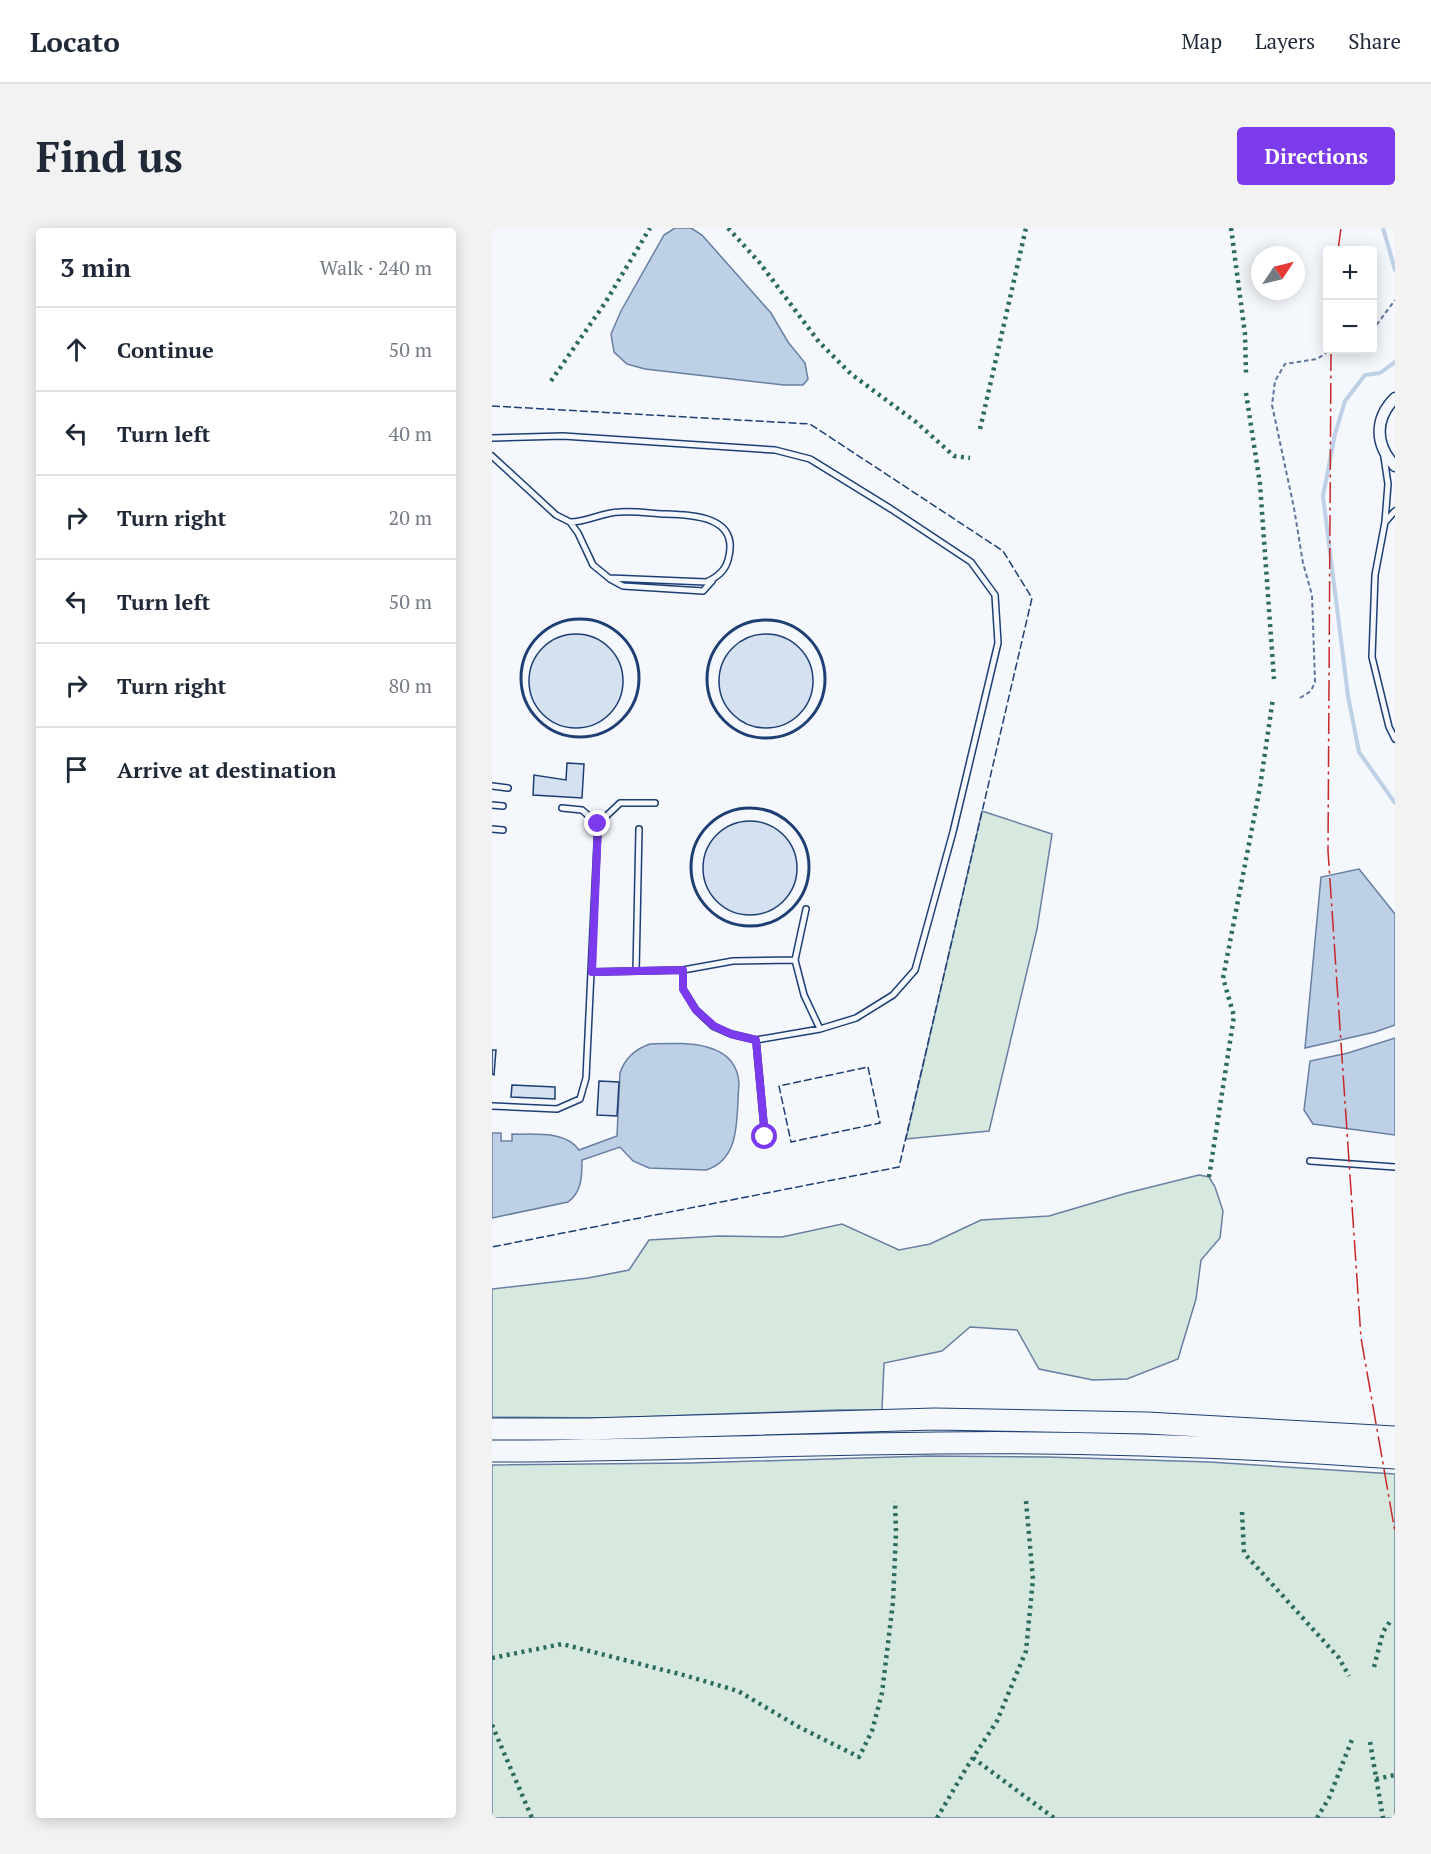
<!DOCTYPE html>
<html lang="en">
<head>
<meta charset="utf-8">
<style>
  :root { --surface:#fff; --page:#f2f2f3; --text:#1f2937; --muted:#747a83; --line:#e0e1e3; --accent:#7c3aed }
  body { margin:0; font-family:"PT Serif",serif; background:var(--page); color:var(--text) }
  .controls { position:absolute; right:18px; top:18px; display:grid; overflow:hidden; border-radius:6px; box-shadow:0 3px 15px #0003 }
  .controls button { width:54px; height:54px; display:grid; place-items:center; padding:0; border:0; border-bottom:2px solid var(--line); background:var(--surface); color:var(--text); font:30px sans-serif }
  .compass { position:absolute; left:759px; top:18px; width:54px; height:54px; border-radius:50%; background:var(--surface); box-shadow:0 3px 15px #0003; rotate:55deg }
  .stop { position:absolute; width:18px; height:18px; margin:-14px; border:4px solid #7c3aed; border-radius:50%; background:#fff }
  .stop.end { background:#7c3aed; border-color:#fff; box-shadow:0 2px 6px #0008 }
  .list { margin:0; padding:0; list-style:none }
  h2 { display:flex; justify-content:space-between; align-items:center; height:78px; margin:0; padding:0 24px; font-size:26px }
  h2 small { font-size:20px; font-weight:400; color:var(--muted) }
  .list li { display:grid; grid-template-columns:39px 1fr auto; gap:18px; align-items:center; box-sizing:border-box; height:84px; padding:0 24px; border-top:2px solid var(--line) }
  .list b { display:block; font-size:22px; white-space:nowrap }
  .list em { font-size:20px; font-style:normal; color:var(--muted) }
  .icon { flex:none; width:33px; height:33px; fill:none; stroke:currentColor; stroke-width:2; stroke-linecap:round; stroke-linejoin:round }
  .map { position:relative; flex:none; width:903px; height:1590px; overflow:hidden; border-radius:6px }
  header { display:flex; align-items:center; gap:36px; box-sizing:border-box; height:84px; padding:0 30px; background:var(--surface); border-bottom:2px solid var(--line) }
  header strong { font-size:28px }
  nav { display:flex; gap:33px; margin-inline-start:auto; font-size:21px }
  .intro { display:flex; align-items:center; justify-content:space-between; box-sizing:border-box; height:144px; padding:0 36px }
  h1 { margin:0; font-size:42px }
  .button { padding:15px 27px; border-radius:6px; background:var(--accent); color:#fff; font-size:21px; font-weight:700 }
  main { display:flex; gap:36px; padding:0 36px }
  aside { flex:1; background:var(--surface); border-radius:6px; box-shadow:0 3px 15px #0003 }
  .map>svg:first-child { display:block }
  .green { fill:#d7e8df; stroke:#687fa3; stroke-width:1.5 }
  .water { fill:#bed0e5; stroke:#687fa3; stroke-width:1.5 }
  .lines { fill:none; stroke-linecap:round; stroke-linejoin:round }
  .stream { stroke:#bed0e5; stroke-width:4 }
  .building { fill:#d5e0f0; stroke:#1d3f73; stroke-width:1.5 }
  .lane-casing { stroke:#1d3f73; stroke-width:8 }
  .street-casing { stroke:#1d3f73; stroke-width:13 }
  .highway-casing { stroke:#1d3f73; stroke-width:23 }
  .path { stroke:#5e769c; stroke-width:2; stroke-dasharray:4.5 3; stroke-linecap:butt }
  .lane { stroke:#f4f7fb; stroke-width:5 }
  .street { stroke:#f4f7fb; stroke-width:10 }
  .highway { stroke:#f4f7fb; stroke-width:21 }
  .hedge { stroke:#2c6c60; stroke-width:4.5; stroke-dasharray:3 4.5; stroke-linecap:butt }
  .fence { stroke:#1d3f73; stroke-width:1.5; stroke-dasharray:8 3; stroke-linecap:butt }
  .wall { stroke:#1d3f73; stroke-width:3 }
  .power { stroke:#c62828; stroke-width:1.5; stroke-dasharray:21 4.5 3 4.5; stroke-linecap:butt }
  .route { stroke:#7c3aed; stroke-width:8 }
</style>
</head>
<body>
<header>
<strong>Locato</strong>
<nav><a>Map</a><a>Layers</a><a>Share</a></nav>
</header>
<div class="intro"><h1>Find us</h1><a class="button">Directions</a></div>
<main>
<aside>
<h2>3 min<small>Walk · 240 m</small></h2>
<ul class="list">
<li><svg class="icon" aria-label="ahead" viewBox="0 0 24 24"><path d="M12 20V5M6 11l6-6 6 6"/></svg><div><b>Continue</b></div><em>50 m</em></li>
<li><svg class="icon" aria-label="left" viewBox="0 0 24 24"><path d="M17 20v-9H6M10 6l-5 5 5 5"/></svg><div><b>Turn left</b></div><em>40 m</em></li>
<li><svg class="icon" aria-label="right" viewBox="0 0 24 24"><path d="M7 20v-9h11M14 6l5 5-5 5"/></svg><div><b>Turn right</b></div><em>20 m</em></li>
<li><svg class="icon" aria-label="left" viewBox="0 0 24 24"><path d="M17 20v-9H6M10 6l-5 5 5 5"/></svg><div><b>Turn left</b></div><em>50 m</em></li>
<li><svg class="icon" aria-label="right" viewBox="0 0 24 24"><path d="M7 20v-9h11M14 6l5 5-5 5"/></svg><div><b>Turn right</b></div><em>80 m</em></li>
<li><svg class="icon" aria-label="arrive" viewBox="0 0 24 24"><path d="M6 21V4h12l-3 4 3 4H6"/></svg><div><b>Arrive at destination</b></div></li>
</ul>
</aside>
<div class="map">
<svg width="903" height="1590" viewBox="0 0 903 1590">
  <rect width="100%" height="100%" fill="#f4f7fb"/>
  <!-- green -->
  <path class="green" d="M490,583L560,606L545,701L497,903L414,911Z
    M707,947L717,949L723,959L731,983L728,1010L709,1032L704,1071L686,1131L635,1151L601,1152L547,1141L525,1102L478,1099L450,1123L392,1135L390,1182H346L116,1190L0,1189V1061L96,1050L137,1042L157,1012L227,1008L290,1009L350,996L407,1022L438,1016L489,992L557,988L635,965Z
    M436,1228L556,1229L717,1234L903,1246V1590H0V1237L198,1235Z"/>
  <!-- water -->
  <path class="water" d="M183,0H199L210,7L279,85L296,114L313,135L316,151L311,157H292L153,141L135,136L122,124L119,106L129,83L172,7Z
    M867,641L903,686V797L883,804L813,820L829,649Z
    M903,810V907L821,896L812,882L818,833L856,825Z
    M158,816C191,815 245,811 247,856C244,887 250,931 214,942L157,940L141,933L128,919L90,932C90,948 90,964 76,974L0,990V905H9V913H20V906C42,907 73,902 87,922L125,908L128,845C133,830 143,821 158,816Z"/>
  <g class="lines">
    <!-- stream -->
    <path class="stream" d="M891,0L903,42
      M903,134L888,145L873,147L853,173L843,206L831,268L856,468L867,524L903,575"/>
  </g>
  <!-- building -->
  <path class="building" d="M37 453a47 47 0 1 1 94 0a47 47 0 1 1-94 0Z
    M227 453a47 47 0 1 1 94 0a47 47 0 1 1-94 0Z
    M75,535L92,536L90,570L41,567L42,547L74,552Z
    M211 640a47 47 0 1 1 94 0a47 47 0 1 1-94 0Z
    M0,822H4L2,847L0,846Z
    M107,853L127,854L125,888L105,887Z
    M20,857L63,859V871L19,869Z"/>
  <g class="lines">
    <defs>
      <path id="lane" d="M0,210L71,208L283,222L318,231L399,281L479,334L503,367L506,415L461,604L423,742L401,767L364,790L328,801L264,812L239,806L221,798L204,782L191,761V742
        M0,228L64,287L78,294L86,305L101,337L117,350L214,354C224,350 233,343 236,332C249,287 199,287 170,286C156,285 142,283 128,284C111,284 96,294 78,294
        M892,229L896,256L893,294L883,347L880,429L897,499L903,511
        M894,293L903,283
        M118,351L131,358L211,363L220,353
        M0,558L16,560
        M0,577L11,578
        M70,580L90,582L106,596
        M0,601L11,602
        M314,681L303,732L312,767L328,801
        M144,743L147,601
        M100,744L191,742L241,733L303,732
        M264,812L273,909
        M0,878L65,881L88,871L94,850L106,596L128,575H163
        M818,933L903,939"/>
      <path id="street" d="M903,170C882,191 883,217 903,238"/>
      <path id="highway" d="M0,1201H96L443,1191L655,1195L903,1209
        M0,1223C148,1223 297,1216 445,1215C598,1213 751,1219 903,1230"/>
    </defs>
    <!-- lane casing -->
    <use href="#lane" class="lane-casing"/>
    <!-- street casing -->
    <use href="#street" class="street-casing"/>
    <!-- highway casing -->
    <use href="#highway" class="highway-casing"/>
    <!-- path -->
    <path class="path" d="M880,103L903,72
      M808,470L819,463L823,454L820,367L811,335L802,280L780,177L783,153L793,136L825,131L839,122"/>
    <!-- lane -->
    <use href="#lane" class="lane"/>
    <!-- street -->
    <use href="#street" class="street"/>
    <!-- highway -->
    <use href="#highway" class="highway"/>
    <!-- hedge -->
    <path class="hedge" d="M236,0L267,34L327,114L359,146L424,194L462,228L478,230
      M739,0L753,106L754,145
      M59,153L113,75L158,0
      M754,165L768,256L782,451
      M488,201L534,0
      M717,949L742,788L731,750L768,559L781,470
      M750,1284L752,1325L847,1430L857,1448
      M0,1430L70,1416L195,1448L246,1463L307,1499L367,1529L380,1503L390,1465L401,1374L404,1304L403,1273
      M882,1439L891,1404L899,1392
      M0,1497L40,1590
      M878,1514L891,1590
      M481,1530L562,1590
      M884,1551L903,1547
      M445,1590L475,1539L505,1493L534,1423L541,1351L534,1273
      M825,1590L837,1570L861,1509"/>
    <!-- fence -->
    <path class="fence" d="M0,178L318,196L511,323L540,370L407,939L0,1019
      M376,839L388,895L299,914L287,858Z"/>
    <!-- wall -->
    <path class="wall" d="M29 450a59 59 0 1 1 118 0a59 59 0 1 1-118 0Z
      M215 451a59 59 0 1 1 118 0a59 59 0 1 1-118 0Z
      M199 639a59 59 0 1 1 118 0a59 59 0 1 1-118 0Z"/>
    <!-- power -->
    <path class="power" d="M846,22L849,0
      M839,122L836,623L869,1110L903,1304"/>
  </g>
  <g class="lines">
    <!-- route -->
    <path class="route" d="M106,596L100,744L191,742V761L204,782L222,798L239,806L264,812L273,909"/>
  </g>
</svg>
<div class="controls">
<button>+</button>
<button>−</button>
</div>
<svg class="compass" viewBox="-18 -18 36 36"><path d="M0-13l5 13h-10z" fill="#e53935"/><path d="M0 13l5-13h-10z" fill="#747a83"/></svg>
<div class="stop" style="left:273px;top:909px"></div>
<div class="stop end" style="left:106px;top:596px"></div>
</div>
</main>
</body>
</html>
